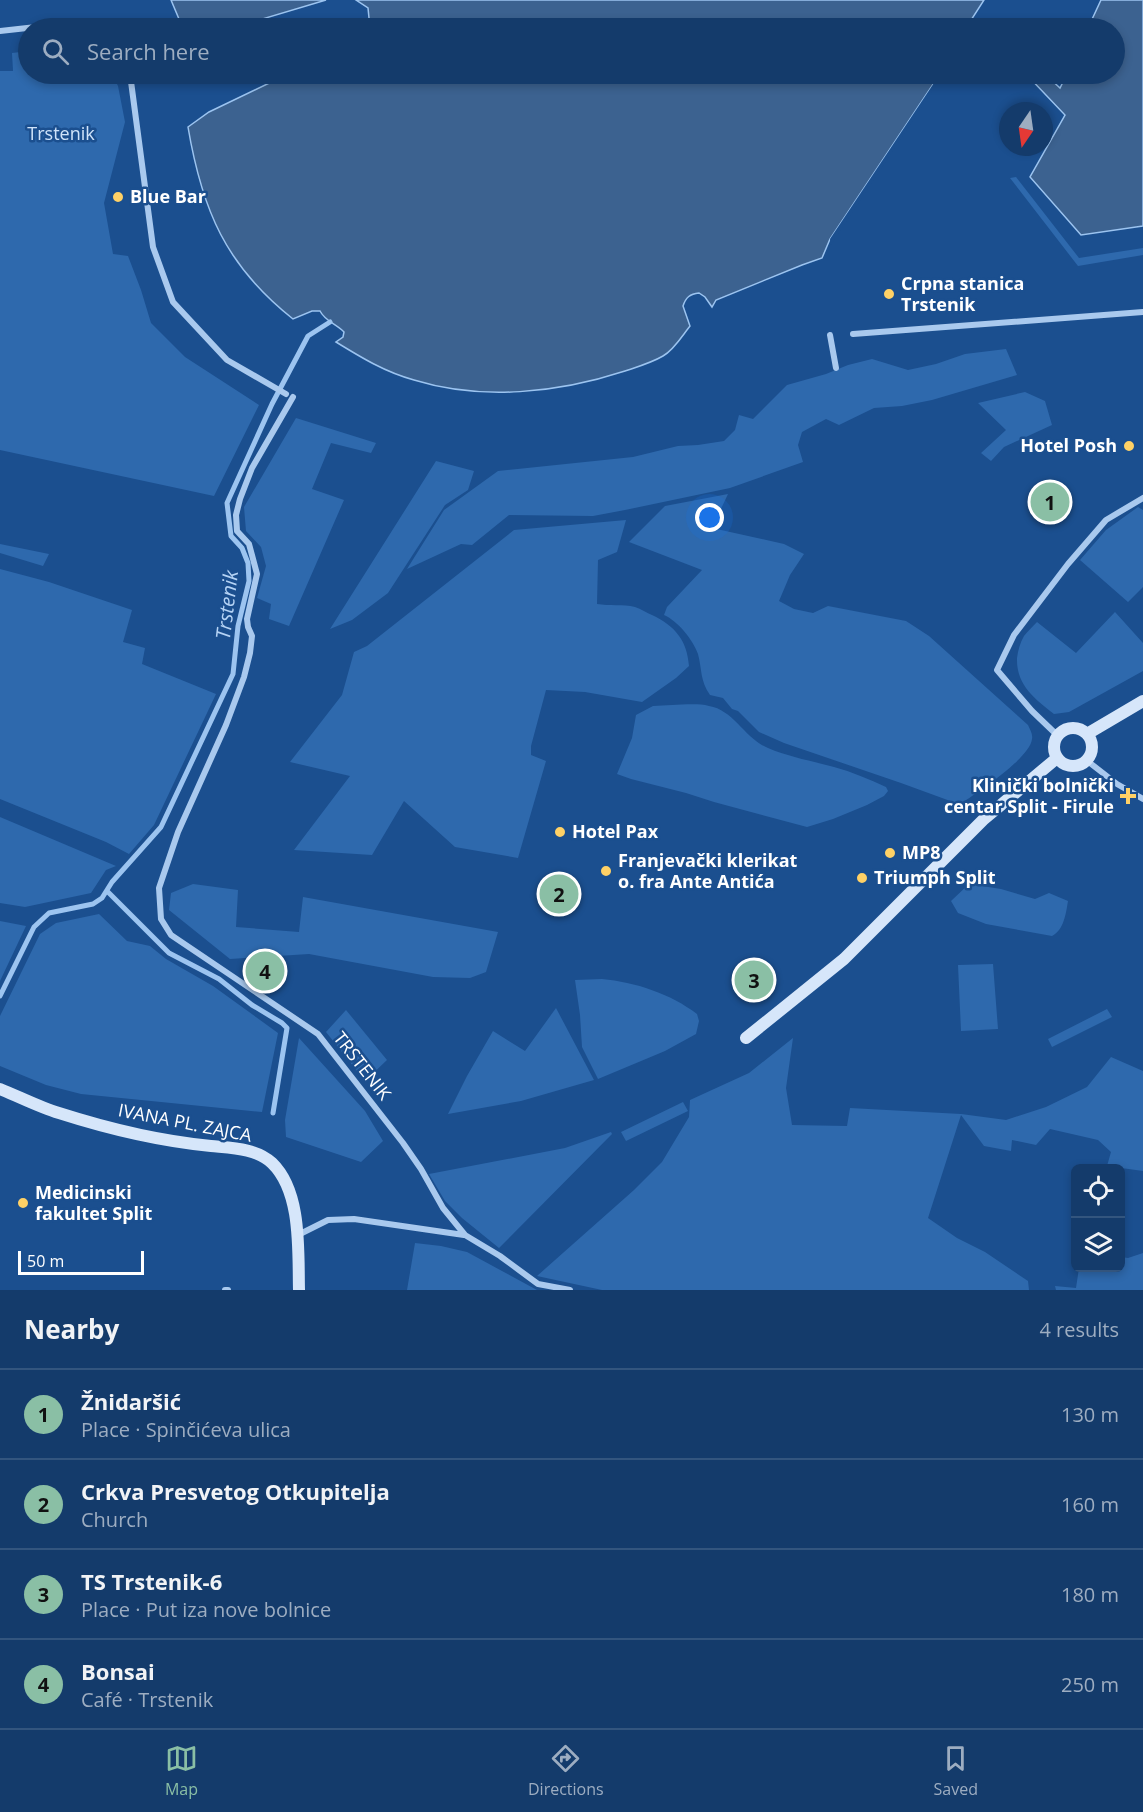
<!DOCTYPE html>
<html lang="en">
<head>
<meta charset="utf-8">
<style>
  :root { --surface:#143b6b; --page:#1d4271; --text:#f1f3f6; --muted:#9dadc1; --line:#33557e; --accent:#8abfa5 }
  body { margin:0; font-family:"Open Sans",sans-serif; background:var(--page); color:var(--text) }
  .controls { position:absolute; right:18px; bottom:18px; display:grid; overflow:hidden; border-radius:9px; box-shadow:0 3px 9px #0003 }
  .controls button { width:54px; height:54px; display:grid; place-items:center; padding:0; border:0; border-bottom:2px solid var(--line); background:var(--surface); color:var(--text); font:30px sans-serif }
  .compass { position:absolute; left:999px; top:102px; width:54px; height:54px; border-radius:50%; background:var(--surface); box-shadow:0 3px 9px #0003; rotate:193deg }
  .scale { position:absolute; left:18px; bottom:15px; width:126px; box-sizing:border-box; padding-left:6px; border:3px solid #fff; border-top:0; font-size:16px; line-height:21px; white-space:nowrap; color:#fff; -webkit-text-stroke:4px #1b4f8f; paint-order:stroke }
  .you { position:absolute; left:710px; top:518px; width:21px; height:21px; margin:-15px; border:4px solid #fff; border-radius:50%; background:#1a73e8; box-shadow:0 0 0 9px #1a73e833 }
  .badge { display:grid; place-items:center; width:39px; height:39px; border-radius:50%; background:var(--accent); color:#111; font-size:20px; font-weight:700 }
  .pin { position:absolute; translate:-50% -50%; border:3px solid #fff; box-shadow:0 2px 6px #0006 }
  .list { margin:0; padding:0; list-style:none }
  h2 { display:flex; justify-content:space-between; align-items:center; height:78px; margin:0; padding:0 24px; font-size:26px }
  h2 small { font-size:20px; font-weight:400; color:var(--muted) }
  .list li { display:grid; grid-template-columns:39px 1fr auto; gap:18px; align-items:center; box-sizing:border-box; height:90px; padding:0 24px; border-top:2px solid var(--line) }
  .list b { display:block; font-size:22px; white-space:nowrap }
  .list p { margin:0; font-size:20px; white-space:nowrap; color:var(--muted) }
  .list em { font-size:20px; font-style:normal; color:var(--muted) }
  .icon { flex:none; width:33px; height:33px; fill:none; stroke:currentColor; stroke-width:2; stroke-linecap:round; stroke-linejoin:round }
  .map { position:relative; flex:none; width:1143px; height:1290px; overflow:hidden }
  .search { position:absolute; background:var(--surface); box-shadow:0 3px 9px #0003; left:18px; right:18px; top:18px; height:66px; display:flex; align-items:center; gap:15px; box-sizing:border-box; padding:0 21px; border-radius:33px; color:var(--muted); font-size:22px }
  .sheet { height:438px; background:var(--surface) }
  nav { display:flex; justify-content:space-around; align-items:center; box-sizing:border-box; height:84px; border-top:2px solid var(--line); background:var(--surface); font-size:16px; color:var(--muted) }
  nav a { display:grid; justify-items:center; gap:3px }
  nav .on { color:var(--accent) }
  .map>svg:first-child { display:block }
  .green { fill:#2e69ad }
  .water { fill:#3c6290; stroke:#9cc4f0; stroke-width:1.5 }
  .pier { fill:#1b4f8f }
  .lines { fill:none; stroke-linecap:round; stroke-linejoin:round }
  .stream { stroke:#9cc4f0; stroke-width:5 }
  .street { stroke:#a9c9ee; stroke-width:6 }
  .secondary { stroke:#d6e6fa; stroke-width:12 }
  .poi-dot { fill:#ffd166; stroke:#1b4f8f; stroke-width:2 }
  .labels { text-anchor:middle; stroke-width:5; stroke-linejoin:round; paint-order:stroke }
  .park-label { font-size:18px; fill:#cfe3fa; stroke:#1b4f8f }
  .poi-label { font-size:18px; font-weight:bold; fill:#fff; stroke:#1b4f8f; text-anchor:start }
  .street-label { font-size:18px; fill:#fff; stroke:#1b4f8f }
  .water-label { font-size:20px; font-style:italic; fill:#b5d3f5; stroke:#1b4f8f }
</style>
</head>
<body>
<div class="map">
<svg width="1143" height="1290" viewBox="0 0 1143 1290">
  <rect width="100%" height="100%" fill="#1b4f8f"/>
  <!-- green -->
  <path class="green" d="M28,51V74H112L118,86L125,122L104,203L113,254L128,256L141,290L151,323L185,357L259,405L214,496L0,450V71H13L12,53Z
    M1016,177L1079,258L1143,248V255L1078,266L1010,178Z
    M1006,349L1017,375L932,400L902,406L874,408L839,425L826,419L802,432L798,445L803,462L730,488L625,510L593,516L509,515L472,545L461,544L407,569L444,510L498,471L633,457L678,446L698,445L724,441L735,430L739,415L753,419L787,385L826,374L848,365L872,359L908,370L936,364L965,354Z
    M1025,392L1045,401L1052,425L1004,447L991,461L981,453L1006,430L978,403Z
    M296,418L376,443L371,453L331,443L312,489L344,500L289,626L269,619L271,604L257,598L266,566L261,547L246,531L244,507Z
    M436,461L474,471L468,490L445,505L388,593L352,620L330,629Z
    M728,494L712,528L784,544L804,554L790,575L779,601L794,609L813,613L828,606L906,621L929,636L1028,725C1030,730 1033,734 1032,739C1030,758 978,792 962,803L953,802L901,783L784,743L759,732L738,711L732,709L723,698L710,695C700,681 702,669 698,654C693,640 678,621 664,615L667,607L702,570L629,542L665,506Z
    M1138,507L1143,510V587L1128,602L1080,560L1106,530Z
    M626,520L617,552L598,560L597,604C609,606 623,604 635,607C641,609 647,613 652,615C675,626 687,640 689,666L676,678L642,702L585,692L546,690L531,746V755L546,761L518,858L455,847L404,801L372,855L294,850L350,776L290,762L342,695L354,652L367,646L514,530Z
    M0,544L49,554L43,566L0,553Z
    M0,569L49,582L132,610L123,642L145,648L142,664L216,694L154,825L129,854L106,842L0,799Z
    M1115,612L1143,643V671L1069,712L1054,714C1035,699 1016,685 1017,658C1018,650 1020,643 1024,636C1028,631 1033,626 1037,622L1076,653Z
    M672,705C683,705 697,703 709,706C734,710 745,739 768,748C789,757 812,761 834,767C852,772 869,779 886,787L888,791L884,796L867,805L833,819L807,827L714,802L686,793L631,779L617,774L632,738L636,715L653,706Z
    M0,817L116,866L106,870L91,893L25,907L0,903Z
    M193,884L238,890L236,927L299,932L303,897L498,932L486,972L470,978L433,977L309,954L230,959L169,910L171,893Z
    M969,884L1001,889L1035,899L1049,893L1068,901C1066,913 1064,930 1052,936L986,924L958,913L951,901Z
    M99,914L127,941L150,946L166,959L213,986L278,1033L262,1112L81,1094L46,1085L0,1066V1016L40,934L56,923Z
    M0,921L26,926L0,981Z
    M993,964L998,1029L961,1031L958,965Z
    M602,979C635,982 671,994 697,1014L699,1021L696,1034L665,1051L598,1079L582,1047L580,1015L575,980Z
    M556,1008L594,1080L521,1101L448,1114L467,1076L493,1031L525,1051Z
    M1107,1009L1112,1017L1052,1047L1048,1039Z
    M346,1010L387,1060L365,1081L326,1032Z
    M299,1038L365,1111L383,1141L361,1162L286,1137L285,1120Z
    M793,1038L786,1088L792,1125L847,1126L850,1108L961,1114L1006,1120L1046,1107L1087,1087L1111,1057L1143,1071V1171L1107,1166L1111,1152L1098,1140L1050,1129L1036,1145L1012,1140L1011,1151L984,1146L961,1115L928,1218L957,1238L985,1252L1028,1281L1029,1290H602L537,1276L634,1190L662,1162L689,1117L690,1100L749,1073Z
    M683,1102L688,1111L626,1141L621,1132Z
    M611,1132L612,1134L499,1248L462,1218L445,1201L429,1174L565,1148Z
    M415,1243L441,1246L467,1252L537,1290H407Z
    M1143,1253V1290H1056L1055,1286L1076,1288L1079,1268H1120L1121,1257L1128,1258Z"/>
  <!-- water -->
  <path class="water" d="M171,0H326L232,28H181L179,19Z
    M356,0H984L966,28H370L368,8Z
    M1101,0H1143V226L1081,235L1030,177L1065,115L1026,74H1045L1060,88L1067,74H1114V28H1088Z
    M288,74H940L830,239L822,258L802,265L716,300L712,307L705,297L699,293C690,294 686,297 683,306L690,326C682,336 674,350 663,356C651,363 637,367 625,371C558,393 482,401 414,380C385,372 362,358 336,342L343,337L344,332C336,324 325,321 320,311H312L293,319C226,266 202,210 188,127L209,112Z"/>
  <!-- pier -->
  <path class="pier" d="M940,74H943L939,81L831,245L830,239Z"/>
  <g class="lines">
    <!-- stream -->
    <path class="stream" d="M107,891L169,953L219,979L252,1005L282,1023L287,1028L273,1113
      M0,996L34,927L49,913L93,904L102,898L112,882L161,827L233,674L238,626L249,581L248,563L242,548L231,536L227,503L272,404L308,336L330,322"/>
    <!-- street -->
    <path class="street" d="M0,31L72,23L99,24L106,28
      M130,74L153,247L173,302L227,360L286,394
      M853,334L1143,312
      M830,335L836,368
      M293,397L252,468L240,499L236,515L237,531L249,544L257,574L247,619L248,627L252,636L250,653L244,677L226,725L178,832L159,888L161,919L171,935L318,1034L403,1143L421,1169L443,1208L465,1235L500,1256L538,1284L570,1290
      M1057,735L1032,711L997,670L1014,635L1068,564L1106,520L1143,498
      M1086,760L1117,784L1143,799
      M298,1235L328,1220L354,1219L464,1235
      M225,1290H228"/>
    <!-- secondary -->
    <path class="secondary" d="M1054 747a19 19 0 1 1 38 0a19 19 0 1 1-38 0Z
      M1087,734L1143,701
      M746,1038L844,959L983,820L1057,758
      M0,1089C20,1097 39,1107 59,1113C109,1129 159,1141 211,1146C231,1148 256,1148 272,1163C302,1192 298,1251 299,1290"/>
  </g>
  <!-- markers -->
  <g class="poi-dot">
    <circle cx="118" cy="197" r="6"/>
    <circle cx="889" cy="294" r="6"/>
    <circle cx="1129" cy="446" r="6"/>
    <path d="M1125 787h6v6h6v6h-6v6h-6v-6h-6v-6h6z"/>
    <circle cx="560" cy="832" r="6"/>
    <circle cx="890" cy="853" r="6"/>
    <circle cx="606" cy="871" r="6"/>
    <circle cx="862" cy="878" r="6"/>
    <circle cx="23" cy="1203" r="6"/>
  </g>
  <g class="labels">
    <!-- park labels -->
    <g class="park-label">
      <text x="61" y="140">Trstenik</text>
    </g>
    <!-- poi labels -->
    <g class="poi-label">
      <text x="130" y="203">Blue Bar</text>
      <text x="901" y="290">Crpna stanica<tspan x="901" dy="21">Trstenik</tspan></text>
      <text x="1117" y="452" text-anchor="end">Hotel Posh</text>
      <text x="1114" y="792" text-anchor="end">Klinički bolnički<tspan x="1114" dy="21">centar Split - Firule</tspan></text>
      <text x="572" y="838">Hotel Pax</text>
      <text x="902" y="859">MP8</text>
      <text x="618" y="867">Franjevački klerikat<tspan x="618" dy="21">o. fra Ante Antića</tspan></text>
      <text x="874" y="884">Triumph Split</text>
      <text x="35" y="1199">Medicinski<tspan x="35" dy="21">fakultet Split</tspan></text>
    </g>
    <!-- street labels -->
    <g class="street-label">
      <text transform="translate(362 1066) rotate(52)" y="6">TRSTENIK</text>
      <text transform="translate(185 1123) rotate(11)" y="6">IVANA PL. ZAJCA</text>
    </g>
    <!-- water labels -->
    <g class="water-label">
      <text transform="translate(227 605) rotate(-83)" y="7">Trstenik</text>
    </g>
  </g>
</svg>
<div class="controls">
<button><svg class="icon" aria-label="locate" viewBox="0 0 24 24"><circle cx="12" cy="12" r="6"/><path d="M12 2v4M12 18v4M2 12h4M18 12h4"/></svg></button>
<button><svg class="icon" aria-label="layers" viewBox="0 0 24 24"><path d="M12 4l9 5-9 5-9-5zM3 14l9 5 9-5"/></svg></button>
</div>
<svg class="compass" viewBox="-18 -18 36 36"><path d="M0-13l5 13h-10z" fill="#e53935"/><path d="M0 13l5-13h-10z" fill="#9dadc1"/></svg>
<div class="scale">50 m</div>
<div class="you"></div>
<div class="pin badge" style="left:1050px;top:502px">1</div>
<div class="pin badge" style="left:559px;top:894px">2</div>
<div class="pin badge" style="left:754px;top:980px">3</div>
<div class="pin badge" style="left:265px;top:971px">4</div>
<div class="search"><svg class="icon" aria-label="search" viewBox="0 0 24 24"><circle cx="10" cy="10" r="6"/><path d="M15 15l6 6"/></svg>Search here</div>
</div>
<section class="sheet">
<h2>Nearby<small>4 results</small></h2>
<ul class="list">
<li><span class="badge">1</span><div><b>Žnidaršić</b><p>Place · Spinčićeva ulica</p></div><em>130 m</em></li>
<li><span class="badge">2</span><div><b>Crkva Presvetog Otkupitelja</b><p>Church</p></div><em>160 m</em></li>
<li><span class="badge">3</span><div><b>TS Trstenik-6</b><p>Place · Put iza nove bolnice</p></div><em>180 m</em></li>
<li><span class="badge">4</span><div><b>Bonsai</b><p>Café · Trstenik</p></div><em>250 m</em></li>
</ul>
</section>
<nav>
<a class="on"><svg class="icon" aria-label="map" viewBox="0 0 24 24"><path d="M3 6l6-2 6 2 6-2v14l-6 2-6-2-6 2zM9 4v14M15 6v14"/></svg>Map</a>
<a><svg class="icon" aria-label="directions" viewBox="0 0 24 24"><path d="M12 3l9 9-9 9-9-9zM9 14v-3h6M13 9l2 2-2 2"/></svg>Directions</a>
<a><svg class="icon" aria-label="saved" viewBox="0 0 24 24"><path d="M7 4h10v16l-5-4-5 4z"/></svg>Saved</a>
</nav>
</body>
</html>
